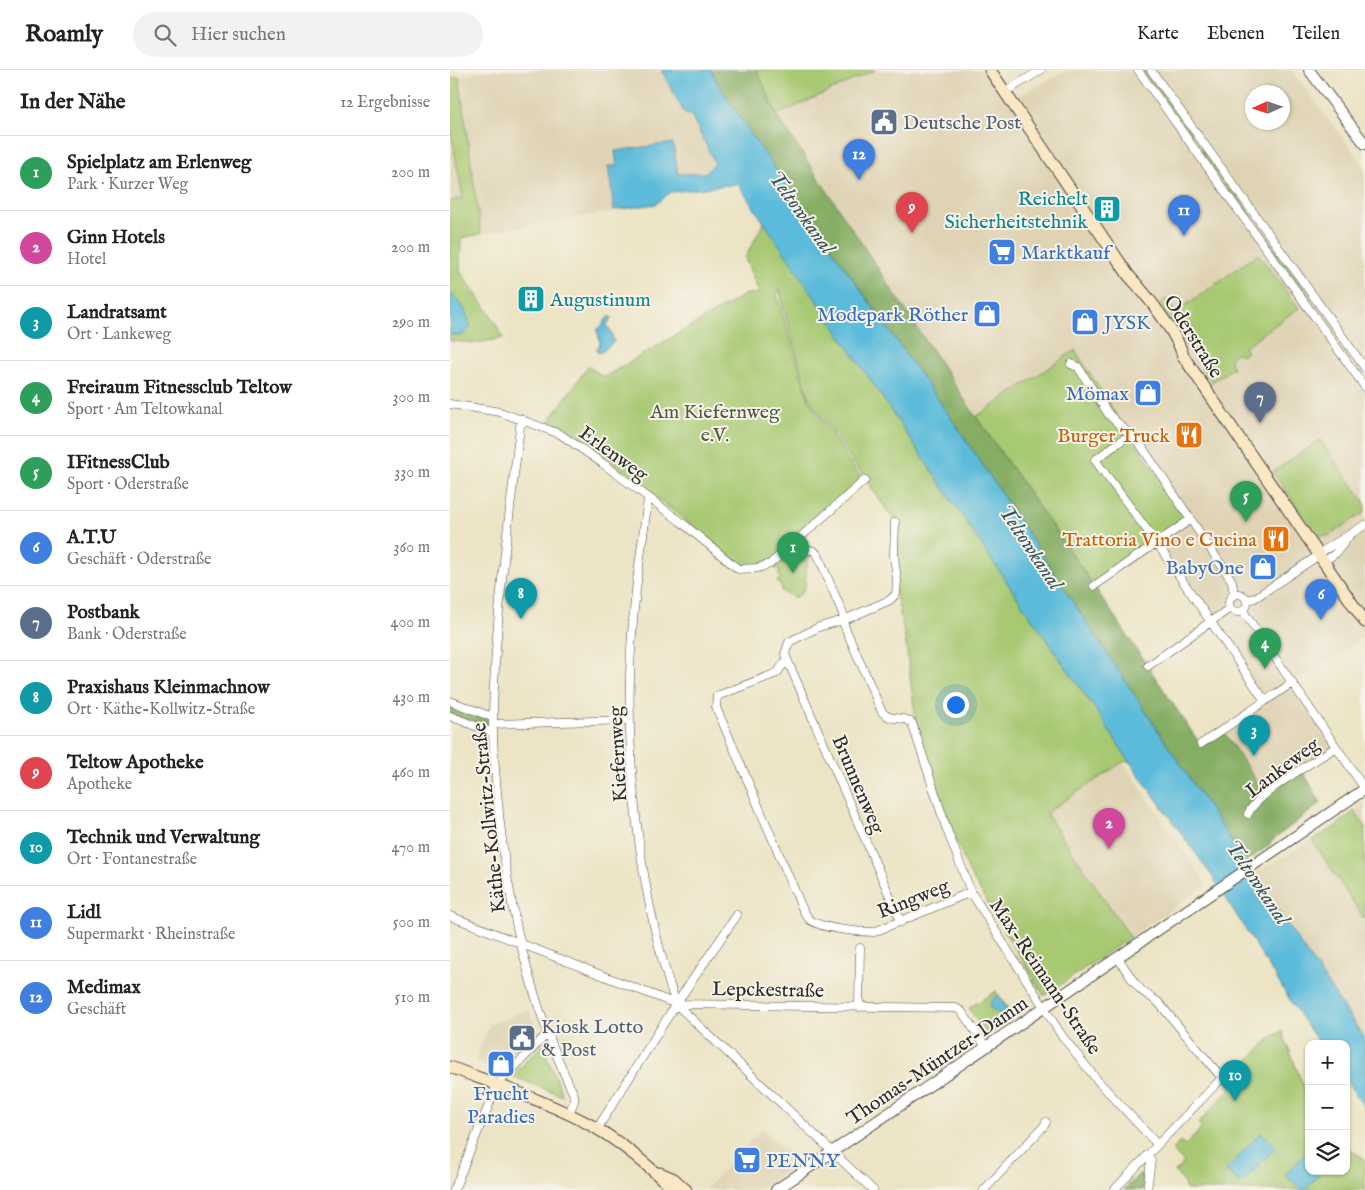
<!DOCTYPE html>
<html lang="de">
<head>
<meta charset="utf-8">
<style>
  :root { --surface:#fff; --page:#f2f2f2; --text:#222; --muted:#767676; --line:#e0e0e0; --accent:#c8321e }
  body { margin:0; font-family:"IM FELL English",serif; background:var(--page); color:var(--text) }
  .controls { position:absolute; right:15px; bottom:15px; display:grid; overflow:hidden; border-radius:10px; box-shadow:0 1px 4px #0004 }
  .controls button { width:45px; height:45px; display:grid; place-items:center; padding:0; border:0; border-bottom:1px solid var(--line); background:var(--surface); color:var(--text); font:25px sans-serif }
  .compass { position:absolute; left:795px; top:15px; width:45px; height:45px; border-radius:50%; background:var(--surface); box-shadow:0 1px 4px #0004; rotate:267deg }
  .you { position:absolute; left:505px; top:634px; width:18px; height:18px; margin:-12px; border:4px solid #fff; border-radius:50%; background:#1a73e8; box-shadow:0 0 0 8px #1a73e833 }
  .badge { display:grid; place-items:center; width:32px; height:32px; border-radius:50%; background:var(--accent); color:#fff; font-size:16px; font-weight:700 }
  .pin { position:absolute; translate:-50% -41px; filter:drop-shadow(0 1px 2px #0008) }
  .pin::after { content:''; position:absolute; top:26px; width:18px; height:15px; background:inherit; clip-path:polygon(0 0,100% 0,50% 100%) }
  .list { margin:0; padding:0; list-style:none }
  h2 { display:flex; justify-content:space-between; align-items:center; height:65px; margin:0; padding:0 20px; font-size:21px }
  h2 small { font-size:16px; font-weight:400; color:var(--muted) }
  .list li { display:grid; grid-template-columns:32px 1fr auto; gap:15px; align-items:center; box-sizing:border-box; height:75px; padding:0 20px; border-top:1px solid var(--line) }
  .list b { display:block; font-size:19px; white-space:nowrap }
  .list p { margin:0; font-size:16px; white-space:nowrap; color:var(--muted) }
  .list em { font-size:16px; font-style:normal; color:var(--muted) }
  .icon { flex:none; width:28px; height:28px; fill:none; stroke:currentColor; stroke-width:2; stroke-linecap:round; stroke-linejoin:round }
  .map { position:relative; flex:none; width:915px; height:1120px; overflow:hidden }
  header { display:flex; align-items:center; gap:30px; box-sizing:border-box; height:70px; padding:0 25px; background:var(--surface); border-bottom:1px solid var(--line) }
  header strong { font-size:24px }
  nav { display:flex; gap:28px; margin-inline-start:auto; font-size:18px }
  .search { width:350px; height:45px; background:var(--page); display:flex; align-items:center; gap:12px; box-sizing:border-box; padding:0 18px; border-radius:28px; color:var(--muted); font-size:19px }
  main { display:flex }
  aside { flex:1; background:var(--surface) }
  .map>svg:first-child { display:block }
  .built { fill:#dfd3b4; fill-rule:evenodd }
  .green { fill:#a7c972; stroke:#697a4e }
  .forest { fill:#85ad64; stroke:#586c48 }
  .water { fill:#5bbbda; stroke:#437382 }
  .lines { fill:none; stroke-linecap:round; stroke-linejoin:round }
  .minor-casing { stroke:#484742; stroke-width:9 }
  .tertiary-casing { stroke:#484742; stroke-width:12 }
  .secondary-casing { stroke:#484742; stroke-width:13 }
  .minor { stroke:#fff; stroke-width:8 }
  .tertiary { stroke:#fff; stroke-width:10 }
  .secondary { stroke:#fae7c3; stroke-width:11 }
  .labels { text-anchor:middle; stroke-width:4; stroke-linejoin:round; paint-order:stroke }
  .service-label { font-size:20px; fill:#4e5e75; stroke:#f7f3e8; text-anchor:start }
  .culture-label { font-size:20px; fill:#0d838f; stroke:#f7f3e8; text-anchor:end }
  .shop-label { font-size:20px; fill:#366cbe; stroke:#f7f3e8; text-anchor:start }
  .street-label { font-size:20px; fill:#2b2b2b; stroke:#f7f3e8 }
  .park-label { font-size:20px; fill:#505a40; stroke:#f7f3e8 }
  .food-label { font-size:20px; fill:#c56008; stroke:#f7f3e8; text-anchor:end }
  .water-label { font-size:21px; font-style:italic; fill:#395660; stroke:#f7f3e8 }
</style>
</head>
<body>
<header>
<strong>Roamly</strong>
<div class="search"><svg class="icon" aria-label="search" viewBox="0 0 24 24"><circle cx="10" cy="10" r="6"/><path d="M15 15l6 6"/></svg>Hier suchen</div>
<nav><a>Karte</a><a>Ebenen</a><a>Teilen</a></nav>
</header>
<main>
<aside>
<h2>In der Nähe<small>12 Ergebnisse</small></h2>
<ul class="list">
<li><span class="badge" style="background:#2e9e5b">1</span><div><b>Spielplatz am Erlenweg</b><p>Park · Kurzer Weg</p></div><em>200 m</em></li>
<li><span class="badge" style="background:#d1479c">2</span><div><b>Ginn Hotels</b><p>Hotel</p></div><em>200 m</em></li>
<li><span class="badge" style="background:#0f9aa8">3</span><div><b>Landratsamt</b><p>Ort · Lankeweg</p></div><em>290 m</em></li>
<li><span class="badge" style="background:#2e9e5b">4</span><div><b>Freiraum Fitnessclub Teltow</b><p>Sport · Am Teltowkanal</p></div><em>300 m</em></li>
<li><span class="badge" style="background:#2e9e5b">5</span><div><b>IFitnessClub</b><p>Sport · Oderstraße</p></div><em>330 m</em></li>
<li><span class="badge" style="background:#3f7fe0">6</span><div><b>A.T.U</b><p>Geschäft · Oderstraße</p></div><em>360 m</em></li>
<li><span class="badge" style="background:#5c6f8a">7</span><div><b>Postbank</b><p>Bank · Oderstraße</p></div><em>400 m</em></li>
<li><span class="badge" style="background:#0f9aa8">8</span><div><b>Praxishaus Kleinmachnow</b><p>Ort · Käthe-Kollwitz-Straße</p></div><em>430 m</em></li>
<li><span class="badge" style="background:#e0444e">9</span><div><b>Teltow Apotheke</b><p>Apotheke</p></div><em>460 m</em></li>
<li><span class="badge" style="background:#0f9aa8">10</span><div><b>Technik und Verwaltung</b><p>Ort · Fontanestraße</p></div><em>470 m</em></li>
<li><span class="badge" style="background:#3f7fe0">11</span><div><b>Lidl</b><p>Supermarkt · Rheinstraße</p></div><em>500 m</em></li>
<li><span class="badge" style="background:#3f7fe0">12</span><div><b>Medimax</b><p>Geschäft</p></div><em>510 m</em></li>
</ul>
</aside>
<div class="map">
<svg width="915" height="1120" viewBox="0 0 915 1120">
  <rect width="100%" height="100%" fill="#f7f3e8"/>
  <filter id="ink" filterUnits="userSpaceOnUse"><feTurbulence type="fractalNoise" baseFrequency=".02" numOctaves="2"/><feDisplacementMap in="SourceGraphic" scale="10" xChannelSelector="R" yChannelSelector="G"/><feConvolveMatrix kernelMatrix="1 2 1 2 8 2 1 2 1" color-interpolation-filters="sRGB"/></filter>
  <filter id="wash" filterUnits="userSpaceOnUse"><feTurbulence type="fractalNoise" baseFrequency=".0096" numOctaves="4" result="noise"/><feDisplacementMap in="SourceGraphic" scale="20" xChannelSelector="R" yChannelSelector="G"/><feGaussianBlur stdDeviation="1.12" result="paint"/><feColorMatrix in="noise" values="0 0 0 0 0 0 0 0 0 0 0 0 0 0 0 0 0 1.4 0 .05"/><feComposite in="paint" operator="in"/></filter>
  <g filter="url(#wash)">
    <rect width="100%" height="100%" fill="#ece4c5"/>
    <!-- built -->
    <path class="built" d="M37,0H211L235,44L241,45L265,93L255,103L228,104L165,81L167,96H159L164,140L206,134L31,164L9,7Z
      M425,0H540L561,31L617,0H841L915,97V567L842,613L886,677L815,724L772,659L815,631L706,472L679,365L625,280L526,347L327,45ZM802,22H832V52H802Z
      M5,81L13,128L0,131V82Z
      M673,692L757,815L680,867L596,743Z
      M915,733V969L803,804L880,760Z
      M79,939L87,962L51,1001L25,991L39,955Z
      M312,1058L348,1093L308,1120H255Z"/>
    <!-- green -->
    <path class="green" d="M307,0H425L327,45Z
      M693,0H697L741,61V64H738L692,1Z
      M9,7L31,164L11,168L10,201L41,245L53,268L26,273L0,271V264L11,266L3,225L0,223V131L13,128L0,58V8Z
      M753,77L801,146L800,149L798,148L750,79Z
      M314,152L571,533L645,639L679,691L673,692L596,743L680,867L594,926L519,802L499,753L473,678L465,645L455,567L446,524L445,452L359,328L333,236L330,219L327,225L358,329L409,405L408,413L323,489L304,496H292L143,377L99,351L138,296L154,307L296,224L309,223L295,188Z
      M809,161H812L859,226L860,230L858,231Z
      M808,184L849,238L794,277L797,282L793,285L786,283L780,289V293L783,298L762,312L709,234L717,229L726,242Z
      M625,280L679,365L741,449L644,516L526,347Z
      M870,370L915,433V442L878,466L866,465L823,402Z
      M344,478L362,483L357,494L355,517L351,524L344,528L331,521L332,518L327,511L331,508L328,504L330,502L325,496Z
      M904,741L915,756V850L862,770L885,757Z
      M546,921L563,947L536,965L519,938Z
      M832,961L859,1031V1101H896V1077L915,1089V1120H736L733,1111L725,1102L734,1092L722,1081L730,1072L735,1076L752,1058L748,1054L780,1019L787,1001L823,966Z
      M92,975L113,1026L62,1006Z"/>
    <!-- forest -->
    <path class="forest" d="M261,0H307L327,45L526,347L644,516L750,674L772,659L815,724L852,700L871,733L824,769L818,776L795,792L508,358L305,70L267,12Z
      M0,634L37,648C39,651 39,654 36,656L0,644Z
      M690,1103L695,1106L693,1120H674Z"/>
    <!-- water -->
    <path class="water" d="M211,0H261L267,12L305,70L508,358L795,792L915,969V1038L896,1011V974H870L850,946L762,806L679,691L645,639L571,533L288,114L221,122L206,134L164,140L158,96H167L165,81L223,73L228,104L255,103L265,93L241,45L235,44Z
      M0,223L14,238L21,257L11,266L0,264Z
      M159,246L162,248L159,251L157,256L161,261L164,272L156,278L154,281L148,283L147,278C153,273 148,266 147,260L152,256L156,249Z
      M546,926L550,928L557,940L552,945L539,937L542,930Z
      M811,1063L826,1077L791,1114L776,1100Z
      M859,1080V1101H873L855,1120H852L835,1105Z"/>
  </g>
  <g filter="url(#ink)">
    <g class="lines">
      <defs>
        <path id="minor" d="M688,0L915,317
          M701,0L915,298
          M555,22L591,0
          M621,294L628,297L659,345L690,374L782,511L784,525
          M0,334L50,342L110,364L152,393L230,451L288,499L308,498L320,494L415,410
          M71,349C59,448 45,547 43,647C42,672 45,697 47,722C56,830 78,928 124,1025V1031L119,1044
          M679,365L645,390L706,472L815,631
          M198,429C190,487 181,547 180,606C177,710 192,835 226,934
          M445,452L444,485L447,511L446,524L440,530L394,550L369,557L339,572L335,584L337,589L327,603L267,626L266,637L353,840C355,843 357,847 360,850C373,859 408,862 424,862L521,822
          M342,475L364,481L368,485L393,544L394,555L432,642C441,652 452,645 462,653L497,760L521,822L612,966L648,1011L707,1074
          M868,484L915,455
          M873,492L886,483L899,466
          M644,516L741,449
          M779 533a9 9 0 1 1 18 0a9 9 0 1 1-18 0Z
          M796,530L805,528L869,485
          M793,541L915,719
          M337,589L451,852
          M698,596L780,538
          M0,631L42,647
          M0,646L43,663
          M43,654L179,650
          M751,674L842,613
          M798,744C806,723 866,691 886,677
          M0,846L226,934L423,1120
          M226,934L506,938L512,942L536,977
          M409,937L410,878
          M147,1059L226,934L287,845
          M4,1120L47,1015L97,964
          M534,1120L594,1056L596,1052
          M664,1120L772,1008L708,932L692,921L684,912L668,888
          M697,1120L701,1090L697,1085"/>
        <path id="tertiary" d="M859,0L915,74
          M326,1120L915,719"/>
        <path id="secondary" d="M540,0L679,206C696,224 727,263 733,286L915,552
          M0,997C47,1015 102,1033 146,1058C175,1075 200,1097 224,1120
          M210,1103L224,1109L236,1120"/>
      </defs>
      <!-- minor casing -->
      <use href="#minor" class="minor-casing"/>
      <!-- tertiary casing -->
      <use href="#tertiary" class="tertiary-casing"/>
      <!-- secondary casing -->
      <use href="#secondary" class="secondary-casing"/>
      <!-- minor -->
      <use href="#minor" class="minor"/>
      <!-- tertiary -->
      <use href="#tertiary" class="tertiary"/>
      <!-- secondary -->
      <use href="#secondary" class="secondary"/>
    </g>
  </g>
  <!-- icons -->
  <defs>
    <symbol id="civic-square" viewBox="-11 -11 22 22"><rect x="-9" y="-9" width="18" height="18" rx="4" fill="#5c6f8a" stroke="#f7f3e8"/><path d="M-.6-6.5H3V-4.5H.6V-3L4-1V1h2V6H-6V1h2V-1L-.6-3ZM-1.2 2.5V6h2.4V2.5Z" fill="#fff"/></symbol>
    <symbol id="building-square" viewBox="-11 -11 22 22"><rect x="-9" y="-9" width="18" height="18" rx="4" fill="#0f9aa8" stroke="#f7f3e8"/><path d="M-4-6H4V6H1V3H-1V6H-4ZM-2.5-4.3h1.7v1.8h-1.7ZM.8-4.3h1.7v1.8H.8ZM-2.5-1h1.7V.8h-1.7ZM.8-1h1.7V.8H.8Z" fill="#fff"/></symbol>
    <symbol id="supermarket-square" viewBox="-11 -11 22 22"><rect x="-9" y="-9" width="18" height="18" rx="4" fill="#3f7fe0" stroke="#f7f3e8"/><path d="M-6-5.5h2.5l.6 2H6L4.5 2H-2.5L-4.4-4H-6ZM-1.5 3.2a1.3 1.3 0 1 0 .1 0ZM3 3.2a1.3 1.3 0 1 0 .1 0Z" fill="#fff"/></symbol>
    <symbol id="shop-square" viewBox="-11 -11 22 22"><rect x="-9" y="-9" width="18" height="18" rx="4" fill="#3f7fe0" stroke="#f7f3e8"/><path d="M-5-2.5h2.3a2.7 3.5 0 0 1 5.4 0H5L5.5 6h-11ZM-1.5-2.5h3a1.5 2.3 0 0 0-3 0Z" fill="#fff"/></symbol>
    <symbol id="restaurant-square" viewBox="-11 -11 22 22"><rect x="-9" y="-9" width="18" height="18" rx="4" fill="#e8710a" stroke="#f7f3e8"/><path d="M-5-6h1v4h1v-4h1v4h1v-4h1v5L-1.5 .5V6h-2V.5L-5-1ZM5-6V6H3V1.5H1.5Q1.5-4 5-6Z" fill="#fff"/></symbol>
  </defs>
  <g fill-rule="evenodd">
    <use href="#civic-square" x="418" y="36" width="32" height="32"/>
    <use href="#building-square" x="641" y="123" width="32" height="32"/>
    <use href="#supermarket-square" x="536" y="166" width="32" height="32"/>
    <use href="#building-square" x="65" y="213" width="32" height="32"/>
    <use href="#shop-square" x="521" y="228" width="32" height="32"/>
    <use href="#shop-square" x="619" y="236" width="32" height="32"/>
    <use href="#shop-square" x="682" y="307" width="32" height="32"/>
    <use href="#restaurant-square" x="723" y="349" width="32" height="32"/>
    <use href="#restaurant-square" x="810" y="453" width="32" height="32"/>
    <use href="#shop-square" x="797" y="481" width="32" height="32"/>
    <use href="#civic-square" x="56" y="952" width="32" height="32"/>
    <use href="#shop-square" x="35" y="978" width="32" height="32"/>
    <use href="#supermarket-square" x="281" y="1074" width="32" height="32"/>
  </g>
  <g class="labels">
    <!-- service labels -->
    <g class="service-label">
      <text x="453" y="59">Deutsche Post</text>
      <text x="91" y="963">Kiosk Lotto<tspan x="91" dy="23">&amp; Post</tspan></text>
    </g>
    <!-- culture labels -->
    <g class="culture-label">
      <text x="638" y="135">Reichelt<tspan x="638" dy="23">Sicherheitstehnik</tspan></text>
      <text x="100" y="236" text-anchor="start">Augustinum</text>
    </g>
    <!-- shop labels -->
    <g class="shop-label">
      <text x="571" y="189">Marktkauf</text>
      <text x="518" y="251" text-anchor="end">Modepark Röther</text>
      <text x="654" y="259">JYSK</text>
      <text x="679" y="330" text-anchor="end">Mömax</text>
      <text x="794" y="504" text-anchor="end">BabyOne</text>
      <text x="51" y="1030" text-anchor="middle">Frucht<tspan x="51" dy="23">Paradies</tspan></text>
      <text x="316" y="1097">PENNY</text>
    </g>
    <!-- street labels -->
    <g class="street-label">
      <text transform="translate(744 266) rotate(58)" y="7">Oderstraße</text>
      <text transform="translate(164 383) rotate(36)" y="7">Erlenweg</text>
      <text transform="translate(167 684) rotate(-93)" y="7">Kiefernweg</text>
      <text transform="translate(832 697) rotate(-37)" y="7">Lankeweg</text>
      <text transform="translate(409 714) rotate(67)" y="7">Brunnenweg</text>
      <text transform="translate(38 748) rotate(-96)" y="7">Käthe-Kollwitz-Straße</text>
      <text transform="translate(463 828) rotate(-22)" y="7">Ringweg</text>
      <text transform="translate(596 906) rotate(56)" y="7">Max-Reimann-Straße</text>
      <text transform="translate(318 919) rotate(1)" y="7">Lepckestraße</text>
      <text transform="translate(487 990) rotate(-34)" y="7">Thomas-Müntzer-Damm</text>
    </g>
    <!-- park labels -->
    <g class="park-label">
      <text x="265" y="348">Am Kiefernweg<tspan x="265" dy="23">e.V.</tspan></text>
    </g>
    <!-- food labels -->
    <g class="food-label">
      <text x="720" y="372">Burger Truck</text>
      <text x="807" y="476">Trattoria Vino e Cucina</text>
    </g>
    <!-- water labels -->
    <g class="water-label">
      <text transform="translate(352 142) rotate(54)" y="7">Teltowkanal</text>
      <text transform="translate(581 477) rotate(56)" y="7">Teltowkanal</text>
      <text transform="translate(808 812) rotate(56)" y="7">Teltowkanal</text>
    </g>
  </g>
</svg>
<div class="controls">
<button>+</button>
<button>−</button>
<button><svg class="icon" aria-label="layers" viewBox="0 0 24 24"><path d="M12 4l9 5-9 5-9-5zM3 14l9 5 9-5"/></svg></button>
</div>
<svg class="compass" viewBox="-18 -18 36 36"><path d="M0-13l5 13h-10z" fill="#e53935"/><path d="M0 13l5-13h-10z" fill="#767676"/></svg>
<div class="you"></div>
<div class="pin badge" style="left:343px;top:503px;background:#2e9e5b">1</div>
<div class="pin badge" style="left:659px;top:779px;background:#d1479c">2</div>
<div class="pin badge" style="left:804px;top:686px;background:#0f9aa8">3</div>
<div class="pin badge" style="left:815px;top:599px;background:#2e9e5b">4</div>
<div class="pin badge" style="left:796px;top:452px;background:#2e9e5b">5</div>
<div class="pin badge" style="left:871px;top:550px;background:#3f7fe0">6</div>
<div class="pin badge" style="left:810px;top:353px;background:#5c6f8a">7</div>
<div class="pin badge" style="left:71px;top:549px;background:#0f9aa8">8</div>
<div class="pin badge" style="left:462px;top:163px;background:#e0444e">9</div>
<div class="pin badge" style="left:785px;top:1031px;background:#0f9aa8">10</div>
<div class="pin badge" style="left:734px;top:166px;background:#3f7fe0">11</div>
<div class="pin badge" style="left:409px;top:110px;background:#3f7fe0">12</div>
</div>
</main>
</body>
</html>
